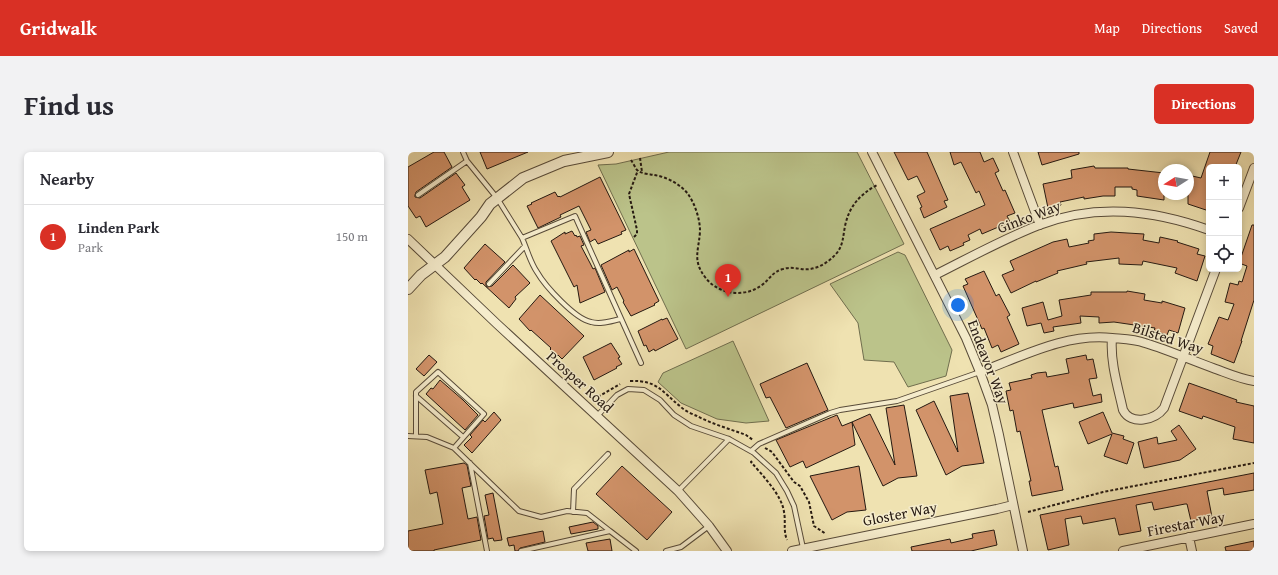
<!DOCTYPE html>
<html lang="en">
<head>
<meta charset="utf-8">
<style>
  :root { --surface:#fff; --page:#f2f2f3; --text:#2b2b33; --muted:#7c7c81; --line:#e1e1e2; --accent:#d93025 }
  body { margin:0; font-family:"Gentium Book Plus",serif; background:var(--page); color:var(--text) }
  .controls { position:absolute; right:12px; top:12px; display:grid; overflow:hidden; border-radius:6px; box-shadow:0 2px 6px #0003 }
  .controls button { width:36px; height:36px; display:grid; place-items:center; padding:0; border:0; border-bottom:1px solid var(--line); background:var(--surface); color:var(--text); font:20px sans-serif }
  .compass { position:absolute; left:750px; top:12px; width:36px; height:36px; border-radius:50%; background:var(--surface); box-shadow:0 2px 6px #0003; rotate:259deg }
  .you { position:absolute; left:550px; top:153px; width:14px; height:14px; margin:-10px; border:3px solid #fff; border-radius:50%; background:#1a73e8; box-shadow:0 0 0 6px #1a73e833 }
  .badge { display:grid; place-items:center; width:26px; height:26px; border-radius:50%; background:var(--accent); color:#fff; font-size:13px; font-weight:700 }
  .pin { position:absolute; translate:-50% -33px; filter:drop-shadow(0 1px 2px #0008) }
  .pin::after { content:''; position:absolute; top:21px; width:14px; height:12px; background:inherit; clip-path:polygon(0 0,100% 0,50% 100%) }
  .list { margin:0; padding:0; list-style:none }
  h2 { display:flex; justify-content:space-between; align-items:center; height:52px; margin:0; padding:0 16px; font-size:17px }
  h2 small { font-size:13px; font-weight:400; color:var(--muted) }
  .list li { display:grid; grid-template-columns:26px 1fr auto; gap:12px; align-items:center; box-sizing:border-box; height:64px; padding:0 16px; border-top:1px solid var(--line) }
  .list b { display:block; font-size:15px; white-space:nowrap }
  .list p { margin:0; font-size:13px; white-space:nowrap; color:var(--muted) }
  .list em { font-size:13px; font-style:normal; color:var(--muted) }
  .icon { flex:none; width:22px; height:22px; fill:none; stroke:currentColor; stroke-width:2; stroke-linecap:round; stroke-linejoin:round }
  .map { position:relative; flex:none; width:846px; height:399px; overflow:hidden; border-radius:6px }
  header { display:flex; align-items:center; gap:24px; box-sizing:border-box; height:56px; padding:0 20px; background:var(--accent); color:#fff }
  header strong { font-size:19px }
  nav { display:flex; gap:22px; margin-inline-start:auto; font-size:14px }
  .intro { display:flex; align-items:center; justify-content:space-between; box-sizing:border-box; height:96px; padding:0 24px }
  h1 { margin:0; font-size:28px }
  .button { padding:10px 18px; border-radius:6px; background:var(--accent); color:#fff; font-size:14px; font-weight:700 }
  main { display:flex; gap:24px; padding:0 24px }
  aside { flex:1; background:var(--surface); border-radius:6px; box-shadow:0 2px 6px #0003 }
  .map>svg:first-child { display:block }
  .green { fill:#bbc38a; stroke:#706e4e }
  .building { fill:#d2936a; stroke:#251911 }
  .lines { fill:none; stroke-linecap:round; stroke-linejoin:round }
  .service-casing { stroke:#584b39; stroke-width:6 }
  .minor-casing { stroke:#584b39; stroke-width:10 }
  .tertiary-casing { stroke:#584b39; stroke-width:12 }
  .path { stroke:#251911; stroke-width:2; stroke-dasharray:3 2; stroke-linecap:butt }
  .service { stroke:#f5eccc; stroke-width:4 }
  .minor { stroke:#f5eccc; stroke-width:8 }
  .tertiary { stroke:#f5eccc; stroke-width:10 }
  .labels { text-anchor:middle; stroke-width:3; stroke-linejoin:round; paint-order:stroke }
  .street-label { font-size:15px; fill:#251911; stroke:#f5eccc }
</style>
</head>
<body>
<header>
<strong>Gridwalk</strong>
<nav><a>Map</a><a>Directions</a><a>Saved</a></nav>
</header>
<div class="intro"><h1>Find us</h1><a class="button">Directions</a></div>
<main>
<aside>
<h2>Nearby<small></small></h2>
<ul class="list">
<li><span class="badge">1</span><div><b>Linden Park</b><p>Park</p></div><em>150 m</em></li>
</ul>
</aside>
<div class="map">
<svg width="846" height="399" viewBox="0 0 846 399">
  <rect width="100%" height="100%" fill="#efe2b1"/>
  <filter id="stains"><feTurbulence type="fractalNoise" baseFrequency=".005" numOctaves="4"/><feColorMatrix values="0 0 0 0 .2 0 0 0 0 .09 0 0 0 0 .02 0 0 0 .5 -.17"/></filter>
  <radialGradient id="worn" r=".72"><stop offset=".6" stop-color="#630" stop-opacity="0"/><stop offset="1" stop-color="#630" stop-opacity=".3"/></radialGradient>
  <!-- green -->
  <path class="green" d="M261,0H449L496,92L278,197L190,13L208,12Z
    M490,100L497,103L544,198L538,224L500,235L486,210L456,208L450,171L422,132Z
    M325,189L361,269L338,271L309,267L273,251L250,230L255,221Z"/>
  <!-- building -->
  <path class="building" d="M26,0H36L44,15L8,40L7,43V45L12,46L48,21L57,33L54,35L62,48L18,75L12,64L8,66L0,54V15Z
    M72,0H120L79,17Z
    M486,0H519L540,48L536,49L539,55L516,66L512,56L514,55L509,44L517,40L509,24L500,28Z
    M542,0H572L576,10L585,6L591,19L587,21L595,39L597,38L607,61L599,64L602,70L574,82L572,77L560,83L562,88L555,91L556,93L542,99L540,94L532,98L522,77L577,53L571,39L568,41L553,10L546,13Z
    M630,0H671V2L634,13Z
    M802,0H833L827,15H801V59L780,52V23L793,26Z
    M686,14L687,16H720V17L756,21V48L729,44V38L724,37V35H707V44H695L676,47V45L652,50L653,53L640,56L635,32L664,26L663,18Z
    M192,25L218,78L213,80L214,82L190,92L187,87L182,90L178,80L183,78L171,54L152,63L153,65L130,76L119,54L124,52L123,51L147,40L150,45L151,44L152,45Z
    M844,73H846V148L833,189H834L826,211L803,202L805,194L800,192L811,165L820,168L826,152L817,150L822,131L830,133L831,129L834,130L839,114L831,111Z
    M164,79L167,84L168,83L169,85L172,84L176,93L173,94L182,111L185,117L187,116L197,140L172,151L169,133L166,135L143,89L157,80V82Z
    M703,80L736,82L735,88L751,91L752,85L770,89L769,90L791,97L789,102L797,104L789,129L767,121L769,116L735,109L734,113L711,112V106L678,110L679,112L649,119L650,121L628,130V129L603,141L594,123L606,118L602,109L645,90L659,87L661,95L681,91L680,89L686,88V82Z
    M77,92L97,110L78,130V133L79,135L84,134L105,113L122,131L107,145L108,147L101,156L74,131L73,132L68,127L67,128L56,116Z
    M226,97L251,149L246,152L247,153L223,164L215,150L216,149L209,135L204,138L193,113L221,98V100Z
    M576,119L588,144L591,142L602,163L599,165L611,192L593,200L590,193L584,196L576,176L574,177L555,134L560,132L557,127Z
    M719,139L737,142L736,148L754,151V149L777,156L770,181L761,178L759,183L746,179L747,176L706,170L691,171V165L672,164L673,171L645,175L646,179L636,181L633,171L619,174L614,156L635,150L640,168L654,164L651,148L683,143V140H719Z
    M132,143L176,184L154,207L150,203L149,204L142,197L143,196L123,178L122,179L111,167Z
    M259,166L270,187L247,199L246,197L241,200L238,193L236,194L230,179L254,167V168Z
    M203,191L212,205L210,206L214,212L208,215L209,216L186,228L175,205Z
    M21,203L29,210L16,224L8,217Z
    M678,203L679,208L685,207L689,226L681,227L685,244L693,242L694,250L666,256L665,251L634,258L647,315L650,314L655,338L624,344L621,329H623L612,279L609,280L605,258L602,259L598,239L603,238L601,231L624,226L623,223L629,221L638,220L639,225L661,221L658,207Z
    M399,211L420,258L378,276L362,245L358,246L352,232Z
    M32,228L55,248L70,263L57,278L18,242L23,236L25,237Z
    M781,231L829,248L828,250L846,254V291L825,287L827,275L795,264L794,267L771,259Z
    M560,241L576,311L554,314L538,323L508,258L526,249L550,300L542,244Z
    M496,253L509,324L490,326L475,334L444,270L462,262L487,313L478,256Z
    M86,260L93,268L64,301L56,293L64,285L62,283L75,268L77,270Z
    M695,260L704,281L716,284L715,287L726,291L719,312L696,304L704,282L680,292L671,270Z
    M429,263L434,274L444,270L447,293L398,316L395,309L382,315L368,288Z
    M771,273L788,297L772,308L736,316L730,290L749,285L750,292L769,288L763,279Z
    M56,311L59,313L63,334L54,336L60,367L69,365L73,388L26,398V399H0V379L35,372L29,340L22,342L17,318Z
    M214,314L264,360L239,388L188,342Z
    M451,314L458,358L439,360L424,368L402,324Z
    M846,321V338L816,343L815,336L799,339L804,365L783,369L779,352H777L746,358L744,350L728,353L733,379L711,383L707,366L675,372L673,364L657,367L661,393L640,398L632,363Z
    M85,341L94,388L86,389L85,386L80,387L76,364L81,363L77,343Z
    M185,370L190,374V377L163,382L161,375Z
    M586,378L589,393L563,399H504L503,395L542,387L543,391L565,386L564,382Z
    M135,379L137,390L112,396L110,399H107L106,393L101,394L99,386Z
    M202,387L204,399H180L178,391Z
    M846,389V399H818L817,395Z"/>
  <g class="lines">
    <defs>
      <path id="service" d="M55,0L59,9L89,46L114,86L167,64L233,211
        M10,43L59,9
        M114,86C119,97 122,110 129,120C137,134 167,167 183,170C193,173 203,169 213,167
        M81,132L117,94
        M8,244L55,285
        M189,264L209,243L220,237L236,238L252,248L266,263L283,274L321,287L346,301L368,321L379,339L386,354L395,396
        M0,284L19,285L46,296L111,359L133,365L159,359L179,361L202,379L113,399
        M8,284V240L30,220L76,262L46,296
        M343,299L351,292L422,261L432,258L489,249L572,220
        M62,311L79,399
        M270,339L321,287
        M165,360L166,337L200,302
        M202,379L228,399
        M258,399L273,395L301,374"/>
      <path id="minor" d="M464,0L558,186L572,220L584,253L591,283L615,399
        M605,0L632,73
        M831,56L846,16
        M0,87L89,172L270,339L301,374L319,399
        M527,123C561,106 595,87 631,73C689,51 745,58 801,78
        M704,186C702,210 710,235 715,258C723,274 747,268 756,256L808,117
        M572,220C615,204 658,181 704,186C715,187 726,187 737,191C760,198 783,208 805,216C819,221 832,227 846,229
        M781,385L784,399
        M384,399L589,357L605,353
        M715,399L846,372"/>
      <path id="tertiary" d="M0,137L13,123L37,105L73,65L82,52L115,26L156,9L200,0"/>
    </defs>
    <!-- service casing -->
    <use href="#service" class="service-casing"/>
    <!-- minor casing -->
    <use href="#minor" class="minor-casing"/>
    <!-- tertiary casing -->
    <use href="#tertiary" class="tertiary-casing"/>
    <!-- path -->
    <path class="path" d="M232,6L234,20
      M223,8C225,11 227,15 229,18C234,22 241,22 246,23C259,25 272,32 280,42C287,52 292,67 292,79C291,98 284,108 297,125C310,143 337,146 354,133C362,127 364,120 375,117C381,115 387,116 393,117C406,119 419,112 428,102C435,94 435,85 437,74C441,55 451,43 469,33
      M226,85L229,82V78L221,42L230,18
      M222,229C250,228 254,240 273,255C277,259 284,262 289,264C304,272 322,277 338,283L345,288
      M190,245L212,232
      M357,296L364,300L386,330L392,334L401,350L406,374L418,382
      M344,309L343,310C354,323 374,343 376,360C378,370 375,378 379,388
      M620,360L695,340L846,311"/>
    <!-- service -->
    <use href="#service" class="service"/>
    <!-- minor -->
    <use href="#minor" class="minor"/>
    <!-- tertiary -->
    <use href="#tertiary" class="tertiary"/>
  </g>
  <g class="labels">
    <!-- street labels -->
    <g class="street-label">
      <text transform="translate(621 65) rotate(-21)" y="5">Ginko Way</text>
      <text transform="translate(760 186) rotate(18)" y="5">Bilsted Way</text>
      <text transform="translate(580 210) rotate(69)" y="5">Endeavor Way</text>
      <text transform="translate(172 230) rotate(42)" y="5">Prosper Road</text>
      <text transform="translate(492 362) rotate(-11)" y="5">Gloster Way</text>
      <text transform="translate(778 372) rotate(-11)" y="5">Firestar Way</text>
    </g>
  </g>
  <rect width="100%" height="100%" filter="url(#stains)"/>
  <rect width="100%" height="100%" fill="url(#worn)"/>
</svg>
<div class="controls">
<button>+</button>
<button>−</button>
<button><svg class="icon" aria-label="locate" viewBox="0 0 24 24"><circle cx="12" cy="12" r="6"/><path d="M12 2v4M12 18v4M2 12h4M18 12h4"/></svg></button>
</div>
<svg class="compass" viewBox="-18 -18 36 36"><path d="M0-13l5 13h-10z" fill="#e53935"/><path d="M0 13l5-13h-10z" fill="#7c7c81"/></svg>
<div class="you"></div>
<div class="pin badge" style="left:320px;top:145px">1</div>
</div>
</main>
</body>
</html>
